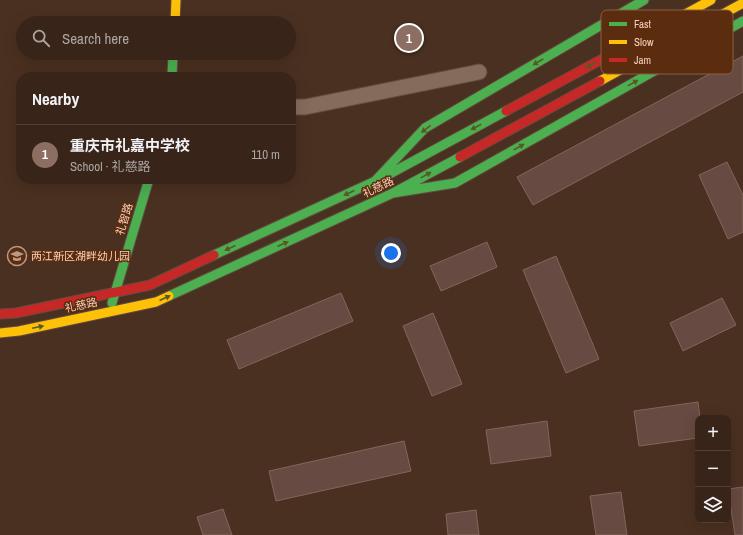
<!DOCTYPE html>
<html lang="en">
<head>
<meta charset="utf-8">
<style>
  :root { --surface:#382418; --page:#433025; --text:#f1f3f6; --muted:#aba4a2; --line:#524137; --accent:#ba9986 }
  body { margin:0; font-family:"Archivo Narrow","Noto Sans SC",sans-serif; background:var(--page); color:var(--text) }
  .controls { position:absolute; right:12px; bottom:12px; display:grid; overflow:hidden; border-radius:8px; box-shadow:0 4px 16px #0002 }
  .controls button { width:36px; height:36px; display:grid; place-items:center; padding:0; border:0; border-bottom:1px solid var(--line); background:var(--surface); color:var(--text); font:20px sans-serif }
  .you { position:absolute; left:391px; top:253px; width:14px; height:14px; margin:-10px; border:3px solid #fff; border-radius:50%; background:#1a73e8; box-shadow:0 0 0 6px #1a73e833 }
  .badge { display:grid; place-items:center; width:26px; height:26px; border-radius:50%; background:var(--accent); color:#fff; font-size:13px; font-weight:700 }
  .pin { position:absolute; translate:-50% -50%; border:2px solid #fff; box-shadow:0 1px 4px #0006 }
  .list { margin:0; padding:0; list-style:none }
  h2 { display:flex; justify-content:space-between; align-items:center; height:52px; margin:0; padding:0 16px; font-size:17px }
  h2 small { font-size:13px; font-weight:400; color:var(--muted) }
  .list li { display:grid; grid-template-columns:26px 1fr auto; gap:12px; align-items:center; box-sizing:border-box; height:60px; padding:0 16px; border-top:1px solid var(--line) }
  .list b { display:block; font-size:15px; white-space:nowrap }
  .list p { margin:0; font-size:13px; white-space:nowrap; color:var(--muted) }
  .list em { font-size:13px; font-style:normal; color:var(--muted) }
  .icon { flex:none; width:22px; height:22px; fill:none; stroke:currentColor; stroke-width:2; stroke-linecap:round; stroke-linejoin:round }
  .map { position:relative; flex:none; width:743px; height:535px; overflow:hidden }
  .search { position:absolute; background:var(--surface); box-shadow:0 4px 16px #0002; left:16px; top:16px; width:280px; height:44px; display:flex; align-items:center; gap:10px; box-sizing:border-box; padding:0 14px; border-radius:22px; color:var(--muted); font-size:15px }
  .panel { position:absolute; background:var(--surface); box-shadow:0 4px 16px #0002; left:16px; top:72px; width:280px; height:112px; border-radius:16px }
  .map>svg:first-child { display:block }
  .building { fill:#674a41; stroke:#81665c }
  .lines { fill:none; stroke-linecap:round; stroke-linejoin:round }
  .street-casing { stroke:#614b3e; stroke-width:17 }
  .fast-casing { stroke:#614b3e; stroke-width:11 }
  .slow-casing { stroke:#614b3e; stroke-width:11 }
  .jam-casing { stroke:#614b3e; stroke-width:11 }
  .street { stroke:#846b5c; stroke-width:15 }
  .fast { stroke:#4caf50; stroke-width:9 }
  .slow { stroke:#ffc107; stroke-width:9 }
  .jam { stroke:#c62828; stroke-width:9 }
  .oneway { fill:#565a25 }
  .labels { text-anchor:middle; stroke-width:3; stroke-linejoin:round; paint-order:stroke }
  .street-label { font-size:11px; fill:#f7d1bd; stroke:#5c2c0e }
  .poi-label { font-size:11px; fill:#f7d1bd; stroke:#5c2c0e; text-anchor:start }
  .key { fill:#5c2c0e; stroke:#8a5e43; stroke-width:1 }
  .key-label { font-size:11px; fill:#f7d1bd }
</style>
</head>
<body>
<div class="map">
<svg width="743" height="535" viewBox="0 0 743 535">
  <rect width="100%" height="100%" fill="#4a3020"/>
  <!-- building -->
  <path class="building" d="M743,56V92L533,205L517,177Z
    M727,162L743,195V232L728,239L699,175Z
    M487,242L497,267L441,291L430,266Z
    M556,256L599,359L566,373L523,270Z
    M341,293L353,321L239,369L227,340Z
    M722,298L736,325L683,351L670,323Z
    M433,313L462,384L432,396L403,326Z
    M698,402L700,418H698V438L639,446L634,411Z
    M547,421L551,456L491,464L486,430Z
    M404,441L411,471L276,501L269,471Z
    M743,487V535H735L728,489Z
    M621,492L627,535H596L590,496Z
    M223,509L232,535H203L197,517Z
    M476,510L479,535H448L446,514Z"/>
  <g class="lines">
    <defs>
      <path id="street" d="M291,107H305L479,72"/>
      <path id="fast" d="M172,77L173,53
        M375,181L425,128L644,0
        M393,193L455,183L743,21
        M214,255L384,177L506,111
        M169,296L393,193L460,157
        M112,303L149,179"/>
      <path id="slow" d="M175,23L176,0
        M658,29L711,0
        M600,81L743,3
        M0,333L19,331L156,302L169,296"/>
      <path id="jam" d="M506,111L658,29
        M460,157L600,81
        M0,314L16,313L150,285L214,255"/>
    </defs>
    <!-- street casing -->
    <use href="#street" class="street-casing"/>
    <!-- fast casing -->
    <use href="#fast" class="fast-casing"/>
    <!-- slow casing -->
    <use href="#slow" class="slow-casing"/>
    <!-- jam casing -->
    <use href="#jam" class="jam-casing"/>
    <!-- street -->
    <use href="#street" class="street"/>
    <!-- fast -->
    <use href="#fast" class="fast"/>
    <!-- slow -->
    <use href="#slow" class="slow"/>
    <!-- jam -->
    <use href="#jam" class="jam"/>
  </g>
  <!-- one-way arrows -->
  <defs><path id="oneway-solid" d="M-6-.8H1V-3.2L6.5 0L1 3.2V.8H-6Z"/></defs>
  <g class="oneway">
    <use href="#oneway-solid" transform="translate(538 62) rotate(150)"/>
    <use href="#oneway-solid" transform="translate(591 65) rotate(152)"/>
    <use href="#oneway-solid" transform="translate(633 83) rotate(-29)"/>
    <use href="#oneway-solid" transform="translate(476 127) rotate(152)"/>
    <use href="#oneway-solid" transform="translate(426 129) rotate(142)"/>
    <use href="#oneway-solid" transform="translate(519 147) rotate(-29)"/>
    <use href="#oneway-solid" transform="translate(426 175) rotate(-29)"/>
    <use href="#oneway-solid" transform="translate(349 193) rotate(155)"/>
    <use href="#oneway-solid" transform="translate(283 244) rotate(-25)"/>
    <use href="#oneway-solid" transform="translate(230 248) rotate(155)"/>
    <use href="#oneway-solid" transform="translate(165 298) rotate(-25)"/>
    <use href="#oneway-solid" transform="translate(38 327) rotate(-12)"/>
  </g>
  <!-- icons -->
  <defs>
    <symbol id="school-ring" viewBox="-11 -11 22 22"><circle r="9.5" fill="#5c2c0e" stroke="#ba9986" stroke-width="1.5"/><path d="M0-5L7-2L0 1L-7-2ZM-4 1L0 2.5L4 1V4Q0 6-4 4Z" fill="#ba9986"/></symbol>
  </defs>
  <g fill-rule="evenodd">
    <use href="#school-ring" x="6" y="245" width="22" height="22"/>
  </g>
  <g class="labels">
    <!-- street labels -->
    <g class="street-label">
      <text transform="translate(378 187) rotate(-26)" y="4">礼慈路</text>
      <text transform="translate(124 219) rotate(-73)" y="4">礼智路</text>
      <text transform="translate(81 305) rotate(-12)" y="4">礼慈路</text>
    </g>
    <!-- poi labels -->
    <g class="poi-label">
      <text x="31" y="260">两江新区湖畔幼儿园</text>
    </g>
  </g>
  <!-- legend -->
  <rect x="601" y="10" width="132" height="64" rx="6" class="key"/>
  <rect x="609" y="22" width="18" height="4" fill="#4caf50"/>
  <rect x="609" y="40" width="18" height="4" fill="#ffc107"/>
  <rect x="609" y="58" width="18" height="4" fill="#c62828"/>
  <g class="key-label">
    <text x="634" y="28">Fast</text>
    <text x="634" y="46">Slow</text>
    <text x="634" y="64">Jam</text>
  </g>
</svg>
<div class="controls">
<button>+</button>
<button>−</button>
<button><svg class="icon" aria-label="layers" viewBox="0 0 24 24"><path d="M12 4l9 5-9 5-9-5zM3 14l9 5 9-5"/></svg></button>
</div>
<div class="you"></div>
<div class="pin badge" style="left:409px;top:38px;background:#8d6e63">1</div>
<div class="search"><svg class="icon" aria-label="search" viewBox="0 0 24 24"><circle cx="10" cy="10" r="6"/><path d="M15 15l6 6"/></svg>Search here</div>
<section class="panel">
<h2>Nearby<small></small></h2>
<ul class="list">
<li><span class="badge" style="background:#8d6e63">1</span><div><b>重庆市礼嘉中学校</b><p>School · 礼慈路</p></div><em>110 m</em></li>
</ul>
</section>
</div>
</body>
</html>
